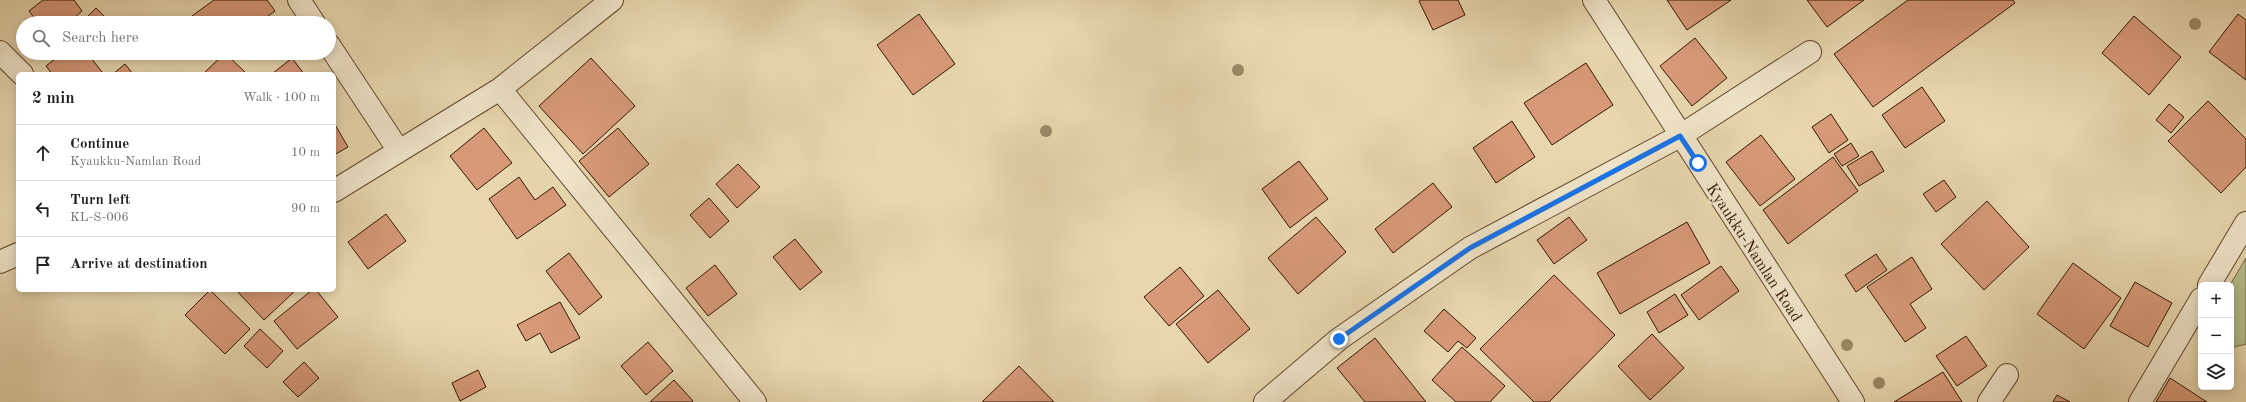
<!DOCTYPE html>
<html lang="en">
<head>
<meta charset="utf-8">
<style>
  :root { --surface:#fff; --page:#f2f2f2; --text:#202124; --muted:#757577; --line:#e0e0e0 }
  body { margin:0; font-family:"Old Standard TT",serif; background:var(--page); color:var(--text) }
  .controls { position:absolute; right:12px; bottom:12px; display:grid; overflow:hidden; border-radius:6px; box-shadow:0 2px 10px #0003 }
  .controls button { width:36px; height:36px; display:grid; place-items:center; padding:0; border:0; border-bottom:1px solid var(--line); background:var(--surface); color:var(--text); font:20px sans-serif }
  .stop { position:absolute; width:12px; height:12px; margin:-9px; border:3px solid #1a73e8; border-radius:50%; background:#fff }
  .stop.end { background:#1a73e8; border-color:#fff; box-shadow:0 1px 4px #0008 }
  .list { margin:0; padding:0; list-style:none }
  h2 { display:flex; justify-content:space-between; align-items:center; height:52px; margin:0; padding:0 16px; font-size:17px }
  h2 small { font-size:13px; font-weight:400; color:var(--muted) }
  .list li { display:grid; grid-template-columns:26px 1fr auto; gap:12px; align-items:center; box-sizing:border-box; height:56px; padding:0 16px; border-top:1px solid var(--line) }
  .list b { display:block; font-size:15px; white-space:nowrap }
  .list p { margin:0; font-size:13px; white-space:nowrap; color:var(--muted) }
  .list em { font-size:13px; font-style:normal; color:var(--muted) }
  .icon { flex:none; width:22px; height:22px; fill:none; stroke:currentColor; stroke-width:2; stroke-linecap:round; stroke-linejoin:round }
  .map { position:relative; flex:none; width:2246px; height:402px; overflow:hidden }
  .search { position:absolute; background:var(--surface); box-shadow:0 2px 10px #0003; left:16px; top:16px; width:320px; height:44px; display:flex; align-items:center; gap:10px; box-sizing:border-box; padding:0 14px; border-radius:22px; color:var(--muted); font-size:15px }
  .panel { position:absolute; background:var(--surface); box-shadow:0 2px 10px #0003; left:16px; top:72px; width:320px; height:220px; border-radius:6px }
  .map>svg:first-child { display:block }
  .green { fill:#b4be8b; stroke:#746a46 }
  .building { fill:#d79978; stroke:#351702 }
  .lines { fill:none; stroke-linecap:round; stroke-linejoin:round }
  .minor-casing { stroke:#62472d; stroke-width:24 }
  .minor { stroke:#f0e5ca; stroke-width:22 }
  .tree { fill:#9a8966 }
  .route { stroke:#1a73e8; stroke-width:5 }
  .labels { text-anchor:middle; stroke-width:4; stroke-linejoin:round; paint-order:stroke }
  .street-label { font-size:16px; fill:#351702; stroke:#f0e5ca }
</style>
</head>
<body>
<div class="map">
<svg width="2246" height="402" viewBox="0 0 2246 402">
  <rect width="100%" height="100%" fill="#e8d7ae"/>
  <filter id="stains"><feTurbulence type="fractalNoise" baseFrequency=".005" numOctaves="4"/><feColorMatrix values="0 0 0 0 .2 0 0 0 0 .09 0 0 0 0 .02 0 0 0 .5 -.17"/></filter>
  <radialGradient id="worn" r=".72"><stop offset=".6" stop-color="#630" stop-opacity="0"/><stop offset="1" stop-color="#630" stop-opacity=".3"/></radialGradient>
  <!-- green -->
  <path class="green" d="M2246,258V344L2231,348L2230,285Z"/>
  <!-- building -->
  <path class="building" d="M43,0H74L82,11L68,23H38L29,11Z
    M214,0H267L275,11L259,23H198L192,16Z
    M1421,0H1458L1465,15L1433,30L1419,1Z
    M1667,0H1731L1687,30Z
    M1807,0H1864L1827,27Z
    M1908,0H2013L2015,3L1873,107L1834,54Z
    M96,8L111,23H81Z
    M919,14L955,64L913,95L877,45Z
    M2238,14L2246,20V80L2209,52Z
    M2134,16L2181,57L2149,95L2102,53Z
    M1695,38L1727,78L1692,106L1660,66Z
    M63,53H87L102,72L99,74H52L46,66Z
    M225,53L247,74H203Z
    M292,58L304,74H272Z
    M591,58L635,106L583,154L539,106Z
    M1586,63L1613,105L1552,145L1524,103Z
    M125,64L133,74H113Z
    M1922,87L1945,121L1905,148L1882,115Z
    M2208,101L2246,139V167L2221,193L2168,141Z
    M2169,104L2184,117L2171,133L2156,120Z
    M1831,114L1848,140L1829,153L1812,127Z
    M1512,121L1535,157L1496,183L1473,148Z
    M334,123L348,147L334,155Z
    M484,128L512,163L477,190L450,156Z
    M618,128L649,164L609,197L579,161Z
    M1761,135L1795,179L1760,206L1726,162Z
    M1851,143L1859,156L1842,166L1834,154Z
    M1872,151L1884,171L1859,186L1847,166Z
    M1833,157L1858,191L1788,244L1763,210Z
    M1299,161L1328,199L1290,228L1262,189Z
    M738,164L760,187L737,208L716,184Z
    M519,177L535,200L553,187L566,205L517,239L489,199Z
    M1944,180L1956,197L1936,212L1923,194Z
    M1433,183L1452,207L1393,253L1375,229Z
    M709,198L729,221L710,238L690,215Z
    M1987,201L2029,247L1984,290L1941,244Z
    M386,214L406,241L368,269L348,242Z
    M1316,217L1346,252L1298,294L1268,258Z
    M1569,217L1587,240L1554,264L1537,240Z
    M1687,222L1710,263L1620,314L1597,273Z
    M795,239L822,272L800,290L773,257Z
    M569,253L602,297L579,315L546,271Z
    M1876,254L1887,270L1856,292L1845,275Z
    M1912,257L1932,289L1910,304L1926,328L1905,342L1867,287Z
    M2073,263L2121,298L2084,349L2037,314Z
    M715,265L737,294L708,316L686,288Z
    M1721,266L1739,291L1699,320L1681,295Z
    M1180,267L1204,296L1169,326L1144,297Z
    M1554,275L1615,335L1549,402H1534L1480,349Z
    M2135,282L2172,303L2148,347L2110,326Z
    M210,290L250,329L225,354L185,315Z
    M236,290H296L264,320Z
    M312,290H316L338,317L297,349L274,321Z
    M1218,290L1250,329L1208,363L1176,324Z
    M1675,294L1688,315L1659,333L1647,312Z
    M560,302L580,338L551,353L540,333L526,341L517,325Z
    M1444,309L1476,338L1467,348L1458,341L1448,352L1424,331Z
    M260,329L283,351L267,368L244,346Z
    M1652,334L1684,368L1650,400L1618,366Z
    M1966,336L1987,366L1957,386L1936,356Z
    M1375,338L1426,402H1365L1337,368Z
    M648,342L673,371L646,395L621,366Z
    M1462,347L1505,386L1490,402H1456L1432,380Z
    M304,362L319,378L298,397L283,382Z
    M1019,366L1054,402H982Z
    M478,370L486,387L460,401L452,383Z
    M1943,372L1962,402H1894Z
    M2170,378L2207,402H2156Z
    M674,380L693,401L692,402H650Z
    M2057,395L2070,402H2053Z"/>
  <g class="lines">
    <defs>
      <path id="minor" d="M299,0L314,23
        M1594,0L1853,402
        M329,45L399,151
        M0,52L22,74
        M500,89L755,402
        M334,191L500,89L612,0
        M0,262L18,254
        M2209,285L2246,223
        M1265,402L1339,339L1470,248L1680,136L1810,52
        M1989,402L2007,375
        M2140,402L2201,299"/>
    </defs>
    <!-- minor casing -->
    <use href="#minor" class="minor-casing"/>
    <!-- minor -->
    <use href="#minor" class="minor"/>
  </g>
  <!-- trees -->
  <g class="tree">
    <circle cx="2195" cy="24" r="6"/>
    <circle cx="1238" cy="70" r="6"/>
    <circle cx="1046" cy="131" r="6"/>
    <circle cx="1847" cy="345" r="6"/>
    <circle cx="1879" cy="383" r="6"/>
  </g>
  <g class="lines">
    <!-- route -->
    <path class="route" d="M1339,339L1470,248L1680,136L1698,163"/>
  </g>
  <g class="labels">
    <!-- street labels -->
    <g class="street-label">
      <text transform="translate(1755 252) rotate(57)" y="6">Kyaukku-Namlan Road</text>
    </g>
  </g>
  <rect width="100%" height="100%" filter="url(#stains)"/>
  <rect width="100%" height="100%" fill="url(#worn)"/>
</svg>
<div class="controls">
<button>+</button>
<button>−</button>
<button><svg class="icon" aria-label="layers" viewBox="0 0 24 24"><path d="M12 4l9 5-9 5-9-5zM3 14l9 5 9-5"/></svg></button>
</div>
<div class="stop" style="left:1698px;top:163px"></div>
<div class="stop end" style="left:1339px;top:339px"></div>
<div class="search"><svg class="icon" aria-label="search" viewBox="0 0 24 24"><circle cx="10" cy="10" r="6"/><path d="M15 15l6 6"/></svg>Search here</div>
<section class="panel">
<h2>2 min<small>Walk · 100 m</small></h2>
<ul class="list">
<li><svg class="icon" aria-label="ahead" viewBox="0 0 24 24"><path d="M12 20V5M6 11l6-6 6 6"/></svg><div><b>Continue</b><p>Kyaukku-Namlan Road</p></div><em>10 m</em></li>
<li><svg class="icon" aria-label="left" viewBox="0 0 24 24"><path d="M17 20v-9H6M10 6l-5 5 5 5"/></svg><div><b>Turn left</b><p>KL-S-006</p></div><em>90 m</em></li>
<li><svg class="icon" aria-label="arrive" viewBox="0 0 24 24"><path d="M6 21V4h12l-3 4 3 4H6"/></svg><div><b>Arrive at destination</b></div></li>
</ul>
</section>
</div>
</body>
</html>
